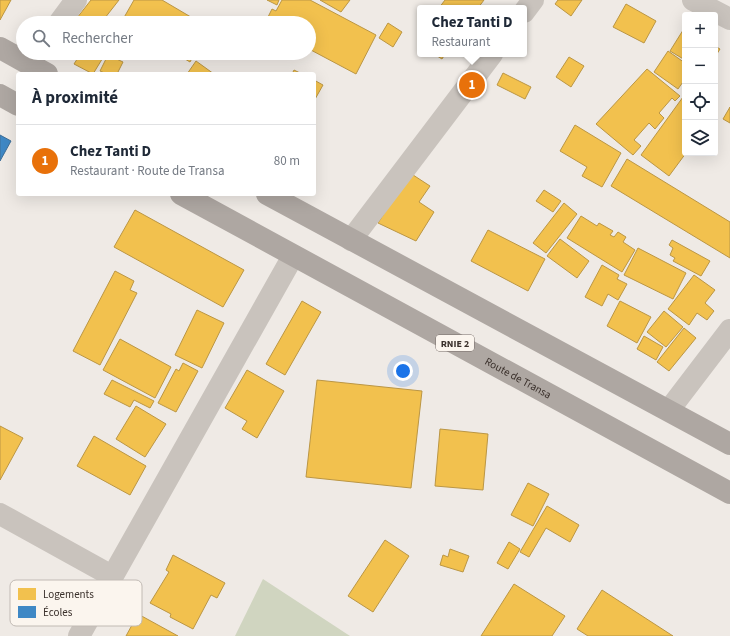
<!DOCTYPE html>
<html lang="fr">
<head>
<meta charset="utf-8">
<style>
  :root { --surface:#fff; --page:#f6f6f7; --text:#1f2937; --muted:#747a83; --line:#e0e1e3; --accent:#79716c }
  body { margin:0; font-family:"Source Sans 3",sans-serif; background:var(--page); color:var(--text) }
  .controls { position:absolute; right:12px; top:12px; display:grid; overflow:hidden; border-radius:4px; box-shadow:0 4px 16px #0002 }
  .controls button { width:36px; height:36px; display:grid; place-items:center; padding:0; border:0; border-bottom:1px solid var(--line); background:var(--surface); color:var(--text); font:20px sans-serif }
  .you { position:absolute; left:403px; top:371px; width:14px; height:14px; margin:-10px; border:3px solid #fff; border-radius:50%; background:#1a73e8; box-shadow:0 0 0 6px #1a73e833 }
  .badge { display:grid; place-items:center; width:26px; height:26px; border-radius:50%; background:var(--accent); color:#fff; font-size:13px; font-weight:700 }
  .pin { position:absolute; translate:-50% -50%; border:2px solid #fff; box-shadow:0 1px 4px #0006 }
  .popup { position:absolute; left:417px; top:5px; width:110px; height:52px; box-sizing:border-box; display:grid; place-content:center; border-radius:4px; background:var(--surface); filter:drop-shadow(0 1px 3px #0005); font-size:13px; white-space:nowrap; color:var(--muted) }
  .popup b { font-size:15px; color:var(--text) }
  .popup::after { content:''; position:absolute; left:50%; top:100%; margin-left:-8px; border:8px solid transparent; border-top-color:var(--surface) }
  .list { margin:0; padding:0; list-style:none }
  h2 { display:flex; justify-content:space-between; align-items:center; height:52px; margin:0; padding:0 16px; font-size:17px }
  h2 small { font-size:13px; font-weight:400; color:var(--muted) }
  .list li { display:grid; grid-template-columns:26px 1fr auto; gap:12px; align-items:center; box-sizing:border-box; height:72px; padding:0 16px; border-top:1px solid var(--line) }
  .list b { display:block; font-size:15px; white-space:nowrap }
  .list p { margin:0; font-size:13px; white-space:nowrap; color:var(--muted) }
  .list em { font-size:13px; font-style:normal; color:var(--muted) }
  .icon { flex:none; width:22px; height:22px; fill:none; stroke:currentColor; stroke-width:2; stroke-linecap:round; stroke-linejoin:round }
  .map { position:relative; flex:none; width:730px; height:636px; overflow:hidden }
  .search { position:absolute; background:var(--surface); box-shadow:0 4px 16px #0002; left:16px; top:16px; width:300px; height:44px; display:flex; align-items:center; gap:10px; box-sizing:border-box; padding:0 14px; border-radius:22px; color:var(--muted); font-size:15px }
  .panel { position:absolute; background:var(--surface); box-shadow:0 4px 16px #0002; left:16px; top:72px; width:300px; height:124px; border-radius:4px }
  .map>svg:first-child { display:block }
  .green { fill:#d0d5c0 }
  .homes { fill:#f2c14e; stroke:#bb9644 }
  .schools { fill:#3f88c5; stroke:#3e6e97 }
  .lines { fill:none; stroke-linecap:round; stroke-linejoin:round }
  .street { stroke:#c9c3bd; stroke-width:22 }
  .primary { stroke:#aea7a2; stroke-width:22 }
  .labels { text-anchor:middle; stroke-width:4; stroke-linejoin:round; paint-order:stroke }
  .shield { fill:#fbf5ee; stroke:#746b66; stroke-width:1 }
  .shield-label { font-size:10px; font-weight:bold; fill:#3a302b }
  .street-label { font-size:11px; fill:#3a302b; stroke:#fbf5ee }
  .key { fill:#fbf5ee; stroke:#c1bab4; stroke-width:1 }
  .key-label { font-size:11px; fill:#3a302b }
</style>
</head>
<body>
<div class="map">
<svg width="730" height="636" viewBox="0 0 730 636">
  <rect width="100%" height="100%" fill="#efeae5"/>
  <!-- green -->
  <path class="green" d="M263,579L350,636H235Z"/>
  <!-- homes -->
  <path class="homes" d="M0,0H11L0,20Z
    M91,0H119L101,23H73Z
    M134,0H162L201,23H125L122,21Z
    M267,0H279L277,5Z
    M282,0H310L376,35L356,74L309,49V23H265L272,9L276,11Z
    M320,0H350L341,12Z
    M445,0H484L478,8H439Z
    M558,0H582L571,16L555,4Z
    M626,4L656,21L644,43L613,27Z
    M388,23L402,32L393,47L379,38Z
    M685,27V60L670,51Z
    M715,46L720,49L715,57Z
    M668,51L685,63V79L678,89L654,72Z
    M81,53H98L104,56L93,74L74,64Z
    M175,53H195L190,62Z
    M434,54H445L442,59Z
    M108,55L123,62L117,74H107L100,71Z
    M569,57L584,66L571,87L556,77Z
    M196,61L214,74H187Z
    M647,69L680,96L675,101L672,98L659,113L664,118L655,129L649,123L634,140L641,146L633,155L596,124Z
    M294,70L302,74H292Z
    M503,73L531,87L525,99L497,85Z
    M314,80L323,85L314,101Z
    M683,97L685,98L686,153L669,176L641,155Z
    M730,107V123L723,119Z
    M575,125L621,153L602,187L582,176L587,167L560,151Z
    M627,159L730,222V258L611,186Z
    M410,173L430,186L419,202L434,212L416,241L378,223Z
    M544,190L561,201L553,212L536,201Z
    M564,203L577,214L546,253L533,243Z
    M135,210L244,270L223,307L114,247Z
    M581,216L597,226L599,223L613,231L610,235L614,237L618,232L626,237L623,242L635,250L622,272L567,238Z
    M488,230L545,259L528,291L471,261Z
    M560,239L589,261L577,278L547,256Z
    M672,240L710,261L701,276L673,261L675,258L670,255L673,248L669,245Z
    M638,248L686,273L673,299L624,275Z
    M602,265L619,275L617,279L627,284L618,300L608,294L602,306L585,297Z
    M115,271L134,281L130,290L137,293L100,365L73,351Z
    M694,275L715,290L705,303L714,311L707,320L697,313L689,325L668,309Z
    M302,301L321,312L285,375L266,364Z
    M620,301L651,317L637,343L607,326Z
    M197,310L224,323L202,368L175,355Z
    M664,311L683,327L666,347L647,332Z
    M684,328L696,338L669,371L657,362Z
    M644,336L663,347L656,360L637,349Z
    M120,339L171,367L155,398L103,370Z
    M183,363L198,371L176,412L158,403L176,369L179,371Z
    M247,370L284,391L257,438L242,429L247,421L225,408Z
    M112,380L154,401L150,408L134,400L130,407L104,394Z
    M317,380L422,391L411,488L306,477Z
    M136,406L166,424L145,457L116,439Z
    M0,426L23,438L0,480Z
    M440,429L488,434L483,490L435,486Z
    M94,436L146,466L130,495L77,466Z
    M528,483L549,494L533,526L511,515Z
    M547,506L579,525L570,542L546,528L529,557L520,552Z
    M385,540L409,556L373,612L348,596Z
    M509,542L520,549L508,569L497,563Z
    M450,549L469,556L463,572L440,565L443,555L448,557Z
    M173,555L225,583L217,598L211,595L193,629L170,617L171,614L150,603L169,572L166,570Z
    M514,584L565,616L552,636H481Z
    M602,590L673,636H588L577,629Z
    M119,594L136,604L125,623L109,613Z
    M138,614L178,636H126Z"/>
  <!-- schools -->
  <path class="schools" d="M0,135L11,141L0,161Z"/>
  <g class="lines">
    <!-- street -->
    <path class="street" d="M693,0L730,19
      M524,12L533,0
      M59,23L76,0
      M351,240L492,54
      M669,410L730,330
      M0,514L112,576
      M79,636L293,256"/>
    <!-- primary -->
    <g class="primary">
      <path d="M0,48L47,74"/>
      <path d="M0,95L18,105"/>
      <path id="s1" d="M181,194L730,493"/>
      <path d="M267,194L730,444"/>
    </g>
  </g>
  <g class="labels">
    <!-- shield labels -->
    <rect class="shield" x="436" y="335" width="38" height="16" rx="3"/>
    <g class="shield-label">
      <text x="455" y="347">RNIE 2</text>
    </g>
    <!-- street labels -->
    <g class="street-label">
      <text dy="4" stroke="none"><textPath href="#s1" startOffset="384">Route de Transa</textPath></text>
    </g>
  </g>
  <!-- legend -->
  <rect x="10" y="580" width="132" height="46" rx="6" class="key"/>
  <rect x="18" y="588" width="18" height="12" fill="#f2c14e"/>
  <rect x="18" y="606" width="18" height="12" fill="#3f88c5"/>
  <g class="key-label">
    <text x="43" y="598">Logements</text>
    <text x="43" y="616">Écoles</text>
  </g>
</svg>
<div class="controls">
<button>+</button>
<button>−</button>
<button><svg class="icon" aria-label="locate" viewBox="0 0 24 24"><circle cx="12" cy="12" r="6"/><path d="M12 2v4M12 18v4M2 12h4M18 12h4"/></svg></button>
<button><svg class="icon" aria-label="layers" viewBox="0 0 24 24"><path d="M12 4l9 5-9 5-9-5zM3 14l9 5 9-5"/></svg></button>
</div>
<div class="you"></div>
<div class="pin badge" style="left:472px;top:85px;background:#e8710a">1</div>
<div class="popup"><b>Chez Tanti D</b>Restaurant</div>
<div class="search"><svg class="icon" aria-label="search" viewBox="0 0 24 24"><circle cx="10" cy="10" r="6"/><path d="M15 15l6 6"/></svg>Rechercher</div>
<section class="panel">
<h2>À proximité<small></small></h2>
<ul class="list">
<li><span class="badge" style="background:#e8710a">1</span><div><b>Chez Tanti D</b><p>Restaurant · Route de Transa</p></div><em>80 m</em></li>
</ul>
</section>
</div>
</body>
</html>
